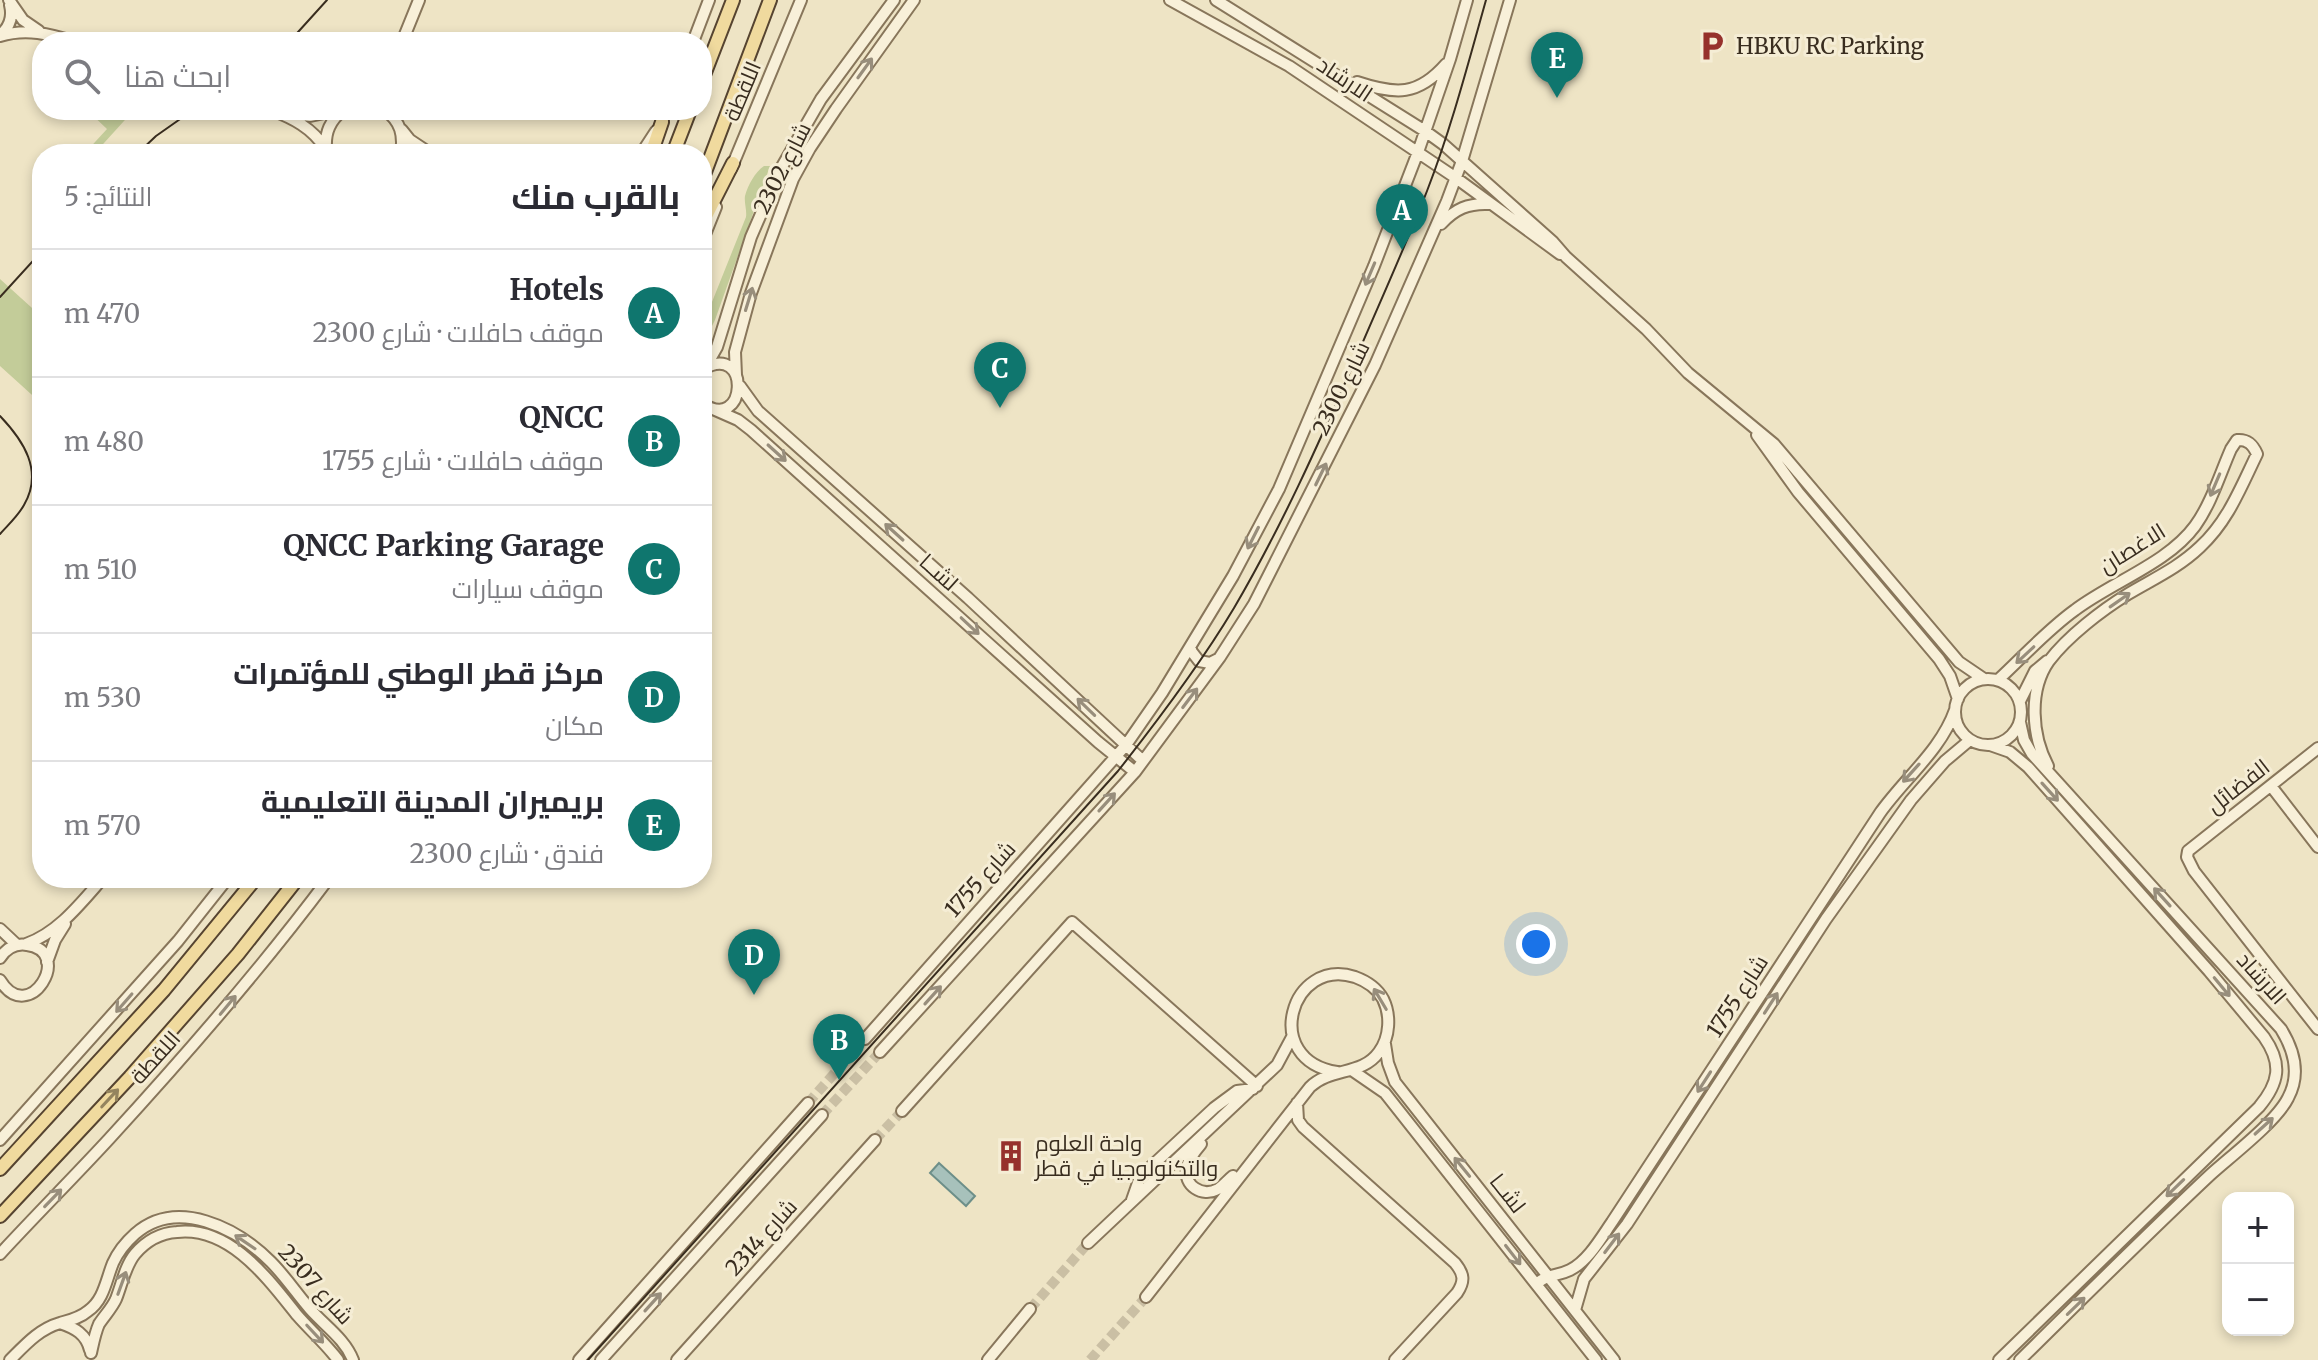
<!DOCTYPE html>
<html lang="ar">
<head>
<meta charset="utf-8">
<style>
  :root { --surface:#fff; --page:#f2f2f3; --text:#2b2b33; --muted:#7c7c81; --line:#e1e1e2; --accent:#0f766e }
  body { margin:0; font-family:Merriweather,Cairo,serif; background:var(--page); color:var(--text); direction:rtl }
  .controls { position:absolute; right:24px; bottom:24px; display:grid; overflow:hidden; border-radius:16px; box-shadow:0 4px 12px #0003 }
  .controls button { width:72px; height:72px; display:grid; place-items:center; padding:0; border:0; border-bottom:2px solid var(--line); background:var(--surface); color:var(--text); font:40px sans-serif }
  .you { position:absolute; left:1536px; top:944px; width:28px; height:28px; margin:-20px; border:6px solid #fff; border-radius:50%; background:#1a73e8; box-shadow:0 0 0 12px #1a73e833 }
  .badge { display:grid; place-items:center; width:52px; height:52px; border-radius:50%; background:var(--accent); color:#fff; font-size:26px; font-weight:700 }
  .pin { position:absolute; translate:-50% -66px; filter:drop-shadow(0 2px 4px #0008) }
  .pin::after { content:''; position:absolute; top:42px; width:28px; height:24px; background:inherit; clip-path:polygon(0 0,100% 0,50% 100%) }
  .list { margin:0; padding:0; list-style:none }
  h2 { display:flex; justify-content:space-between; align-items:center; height:104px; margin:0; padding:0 32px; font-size:34px }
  h2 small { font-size:26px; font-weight:400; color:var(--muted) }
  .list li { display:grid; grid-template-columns:52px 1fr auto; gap:24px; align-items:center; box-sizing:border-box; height:128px; padding:0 32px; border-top:2px solid var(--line) }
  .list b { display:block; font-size:30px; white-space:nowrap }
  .list p { margin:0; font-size:26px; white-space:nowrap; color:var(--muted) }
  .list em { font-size:26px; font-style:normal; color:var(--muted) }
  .icon { flex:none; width:44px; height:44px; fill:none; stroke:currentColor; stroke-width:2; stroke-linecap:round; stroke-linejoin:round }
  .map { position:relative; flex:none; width:2318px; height:1360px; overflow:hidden; direction:ltr }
  .search { position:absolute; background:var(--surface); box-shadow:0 4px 12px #0003; left:32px; top:32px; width:680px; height:88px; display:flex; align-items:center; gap:20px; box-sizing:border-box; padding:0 28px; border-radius:32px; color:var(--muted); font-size:30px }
  .panel { position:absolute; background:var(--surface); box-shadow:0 4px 12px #0003; left:32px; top:144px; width:680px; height:744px; border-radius:32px; direction:rtl }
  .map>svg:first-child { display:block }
  .green { fill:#c3cc99 }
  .water { fill:#a7c1bb; stroke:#6d8f89; stroke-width:2 }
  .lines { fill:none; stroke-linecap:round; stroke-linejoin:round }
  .minor-tunnel { stroke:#cabfa4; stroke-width:10; stroke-dasharray:10 5; stroke-linecap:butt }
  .minor-casing { stroke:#88765b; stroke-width:14 }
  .major-casing { stroke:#564430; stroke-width:16 }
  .minor { stroke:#f8f0d9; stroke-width:10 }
  .major { stroke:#f0da9e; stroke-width:12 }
  .tram { stroke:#392d1f; stroke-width:2 }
  .oneway { stroke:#988e7c }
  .oneway2 { stroke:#94845e }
  .labels { text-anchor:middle; stroke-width:6; stroke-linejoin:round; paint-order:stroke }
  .poi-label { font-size:22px; fill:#392d1f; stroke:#f5edd5; text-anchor:start }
  .street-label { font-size:22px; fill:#392d1f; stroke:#f5edd5 }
</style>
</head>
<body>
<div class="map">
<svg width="2318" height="1360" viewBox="0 0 2318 1360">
  <rect width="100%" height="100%" fill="#eee4c5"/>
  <!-- green -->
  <path class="green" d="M87,110H134L94,154H84L107,129Z
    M764,166H770L715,320L702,346V327L746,217C747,210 744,203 745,196C748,185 755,172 764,166Z
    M0,279L42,317V404L0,366Z"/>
  <!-- water -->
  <path class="water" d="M939,1163L975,1196L966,1206L930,1173Z"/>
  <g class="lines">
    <!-- minor-tunnel -->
    <path class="minor-tunnel" d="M808,1103L865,1039
      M822,1115L880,1052
      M875,1140L902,1111
      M1030,1309L1088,1243
      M1090,1360L1146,1297"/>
    <defs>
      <path id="minor" d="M9,0L23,20L39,31
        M1170,0L1289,66L1456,178L1560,254
        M1216,0L1425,131L1443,144L1553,242L1566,257L1646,329L1688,373L1774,444L1959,662L1984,679
        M0,35C10,27 13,17 10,5
        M0,36C26,28 50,34 75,42
        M402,42L419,0
        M693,42L709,0
        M1357,82C1396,95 1418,96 1446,64
        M271,110C293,118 312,128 325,148
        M385,110C401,122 404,135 401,154
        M285,113L310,116L339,110
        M660,127L666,110
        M402,130L410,140L431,154
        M326,148C325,132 330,121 343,110
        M641,154L656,131
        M731,169L801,0
        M1441,224C1455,209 1468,203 1489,204
        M702,242L716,207
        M705,368L717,347L751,237L780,170L821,99L894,0
        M736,375L735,352L751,293L793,179L810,148L836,109L914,0
        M740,386L758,411L968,598L1143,761
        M702,403C747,435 752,341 703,369
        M713,409L738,420L751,430L1098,742L1135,772
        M1757,435L1798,492L1939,659L1950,676L1958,699
        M1190,647L1192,652L1199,661L1210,663L1218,659
        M1955 712a33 33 0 1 1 66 0a33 33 0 1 1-66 0Z
        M1998,680C2023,657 2047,630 2075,610C2112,582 2168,563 2195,526C2211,504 2220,474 2231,449L2237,440C2248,439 2253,445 2257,454C2240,489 2228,521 2200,547C2178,568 2153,579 2128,594C2102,610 2068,636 2049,661C2028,691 2032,736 2048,766
        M2020,701L2035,671L2047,661
        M2020,722L2024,740L2032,754L2281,1029C2294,1050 2301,1074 2288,1098C2276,1122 2231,1156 2210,1175C2145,1236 2083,1298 2020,1360
        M1990,745L2010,752L2028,767L2209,971L2264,1037C2283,1064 2279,1083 2259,1107L1999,1360
        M2318,748L2188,851L2187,857L2194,871L2318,1029
        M2271,786L2318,847
        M0,929L17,945
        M26,944C58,933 81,903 103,878
        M0,958C6,949 15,943 27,945C75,951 29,1028 0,980
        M47,962L55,940L65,924
        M865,1039L1126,745L1162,693L1233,576L1279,489L1374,266L1418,152L1450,59L1467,0
        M1385,1044L1388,1063L1395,1082L1614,1360
        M880,1052L1135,772L1220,657L1254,604L1375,365L1447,201L1462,161L1510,0
        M1353,1071L1385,1093L1596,1360
        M1297,1103L1298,1120L1303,1127L1455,1263C1464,1274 1465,1281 1457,1293L1395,1360
        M902,1111L1072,922L1257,1086
        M0,1140L178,941L228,878
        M1201,1144C1195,1151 1188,1159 1187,1168C1183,1185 1202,1198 1218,1189C1223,1186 1228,1180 1233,1176
        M1132,1200L1139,1180L1142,1175L1214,1108L1237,1091L1253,1089
        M1088,1243L1277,1065L1292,1037
        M0,1254C36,1215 73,1178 109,1139C186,1055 261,969 329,878
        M1536,1284C1551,1272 1556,1277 1570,1270C1588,1261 1601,1238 1612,1222L1880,813C1905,778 1941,750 1955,710
        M1146,1297L1310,1087C1331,1067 1362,1076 1379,1052C1390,1037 1391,1015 1383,999C1377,988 1366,981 1355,977C1291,956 1260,1060 1337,1072
        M1575,1310L1584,1279L1627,1224L1826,919L1911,800L1945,761L1970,740
        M60,1323C70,1320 80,1318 88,1311C104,1300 106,1280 113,1263C118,1252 126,1242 135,1234C177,1197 237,1228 271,1262C285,1276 297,1294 310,1309C325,1326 345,1339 353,1360
        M91,1353C93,1344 95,1333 99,1324C105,1315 112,1308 116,1299C122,1284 125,1266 135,1254C146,1241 161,1233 177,1232C230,1226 268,1279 297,1315C310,1330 326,1344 338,1360
        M10,1360C25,1345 39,1329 60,1323C75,1328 86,1334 90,1350
        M579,1360L808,1103
        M601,1360L822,1115
        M677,1360L875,1140
        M988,1360L1030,1309"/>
      <path id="major" d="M702,80L733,0
        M651,154L662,122
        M673,154L690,110
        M702,180L770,0
        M702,224L733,163
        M0,1169L164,990L256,878
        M0,1216L130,1077L238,954L298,878"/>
    </defs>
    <!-- minor casing -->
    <use href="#minor" class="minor-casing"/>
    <!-- major casing -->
    <use href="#major" class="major-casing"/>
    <!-- minor -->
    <use href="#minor" class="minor"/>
    <!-- major -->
    <use href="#major" class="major"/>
    <!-- tram -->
    <path class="tram" d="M289,42L327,0
      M137,154L156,136L193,110
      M0,297L42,251
      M0,416C23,440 44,471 24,505C18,516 8,525 0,534
      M588,1360L1118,771C1159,719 1200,665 1234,608C1281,528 1319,443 1356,358C1380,302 1405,247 1427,191C1451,129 1468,64 1486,0"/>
  </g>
  <!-- one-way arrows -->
  <defs><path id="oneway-shaft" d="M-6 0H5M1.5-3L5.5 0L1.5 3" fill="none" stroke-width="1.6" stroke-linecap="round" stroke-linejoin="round" transform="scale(2)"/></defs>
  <g class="oneway">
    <use href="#oneway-shaft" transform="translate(865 68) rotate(-54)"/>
    <use href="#oneway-shaft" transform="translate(1370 274) rotate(113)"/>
    <use href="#oneway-shaft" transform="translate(749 299) rotate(-73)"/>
    <use href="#oneway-shaft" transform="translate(777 453) rotate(42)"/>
    <use href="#oneway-shaft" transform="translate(1321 474) rotate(-64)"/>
    <use href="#oneway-shaft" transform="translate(2215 485) rotate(113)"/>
    <use href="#oneway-shaft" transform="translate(894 532) rotate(-138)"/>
    <use href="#oneway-shaft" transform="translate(1253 538) rotate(117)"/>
    <use href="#oneway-shaft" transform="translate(2120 600) rotate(-35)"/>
    <use href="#oneway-shaft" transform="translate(970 626) rotate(43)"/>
    <use href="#oneway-shaft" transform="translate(2025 655) rotate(137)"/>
    <use href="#oneway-shaft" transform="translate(1190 698) rotate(-53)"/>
    <use href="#oneway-shaft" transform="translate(1086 707) rotate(-136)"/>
    <use href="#oneway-shaft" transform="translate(1911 773) rotate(132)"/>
    <use href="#oneway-shaft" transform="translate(2050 792) rotate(48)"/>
    <use href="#oneway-shaft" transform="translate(1107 802) rotate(-48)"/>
    <use href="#oneway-shaft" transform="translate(2162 897) rotate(-132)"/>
    <use href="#oneway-shaft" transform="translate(2222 987) rotate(50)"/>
    <use href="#oneway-shaft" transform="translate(933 995) rotate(-48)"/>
    <use href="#oneway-shaft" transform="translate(1380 999) rotate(-121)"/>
    <use href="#oneway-shaft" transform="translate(124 1003) rotate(131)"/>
    <use href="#oneway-shaft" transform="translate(1771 1003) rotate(-57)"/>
    <use href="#oneway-shaft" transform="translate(228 1005) rotate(-50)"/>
    <use href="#oneway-shaft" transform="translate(1704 1082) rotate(123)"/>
    <use href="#oneway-shaft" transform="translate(2264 1126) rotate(-42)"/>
    <use href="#oneway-shaft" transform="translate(1462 1167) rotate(-129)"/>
    <use href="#oneway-shaft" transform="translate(2175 1188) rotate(136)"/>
    <use href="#oneway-shaft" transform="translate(53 1198) rotate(-46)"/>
    <use href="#oneway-shaft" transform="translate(245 1242) rotate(-146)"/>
    <use href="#oneway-shaft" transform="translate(1612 1243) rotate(-53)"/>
    <use href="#oneway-shaft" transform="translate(1513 1255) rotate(52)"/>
    <use href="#oneway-shaft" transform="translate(122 1283) rotate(-70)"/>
    <use href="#oneway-shaft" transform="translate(653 1302) rotate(-48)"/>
    <use href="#oneway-shaft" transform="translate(2076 1306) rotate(-44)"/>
    <use href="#oneway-shaft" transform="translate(315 1334) rotate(47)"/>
  </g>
  <use class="oneway2" href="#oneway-shaft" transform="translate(110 1098) rotate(-47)"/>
  <!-- icons -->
  <defs>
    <symbol id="parking-bare" viewBox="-9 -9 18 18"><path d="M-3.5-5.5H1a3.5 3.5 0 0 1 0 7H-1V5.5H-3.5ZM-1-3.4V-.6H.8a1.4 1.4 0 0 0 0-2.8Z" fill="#96312c" stroke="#f5edd5" stroke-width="2.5" paint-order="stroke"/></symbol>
    <symbol id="building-bare" viewBox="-9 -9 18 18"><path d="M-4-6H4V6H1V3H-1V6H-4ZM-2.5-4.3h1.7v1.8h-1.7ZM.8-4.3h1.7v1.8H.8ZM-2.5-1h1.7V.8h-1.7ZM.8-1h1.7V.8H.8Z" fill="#96312c" stroke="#f5edd5" stroke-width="2.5" paint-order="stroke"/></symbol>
  </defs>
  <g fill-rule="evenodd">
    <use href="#parking-bare" x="1690" y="24" width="44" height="44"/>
    <use href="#building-bare" x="989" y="1134" width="44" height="44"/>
  </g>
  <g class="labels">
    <!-- poi labels -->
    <g class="poi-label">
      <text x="1736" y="54">HBKU RC Parking</text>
      <text x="1035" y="1151">واحة العلوم<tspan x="1035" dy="25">والتكنولوجيا في قطر</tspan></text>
    </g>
    <!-- street labels -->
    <g class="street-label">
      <text transform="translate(1345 79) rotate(34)" y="8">الارشاد</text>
      <text transform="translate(742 91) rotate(-67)" y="8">اللقطة</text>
      <text transform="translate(782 168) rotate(-63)" y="8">شارع 2302</text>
      <text transform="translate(1341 388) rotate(-64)" y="8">شارع 2300</text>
      <text transform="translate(2132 548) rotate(-32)" y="8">الاغصان</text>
      <text transform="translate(939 572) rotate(42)" y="8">لشــا</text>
      <text transform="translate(2238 786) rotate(-38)" y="8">الفضائل</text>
      <text transform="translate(980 879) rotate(-48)" y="8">شارع 1755</text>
      <text transform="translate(2262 978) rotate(48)" y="8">الارشاد</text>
      <text transform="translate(1737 996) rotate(-57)" y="8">شارع 1755</text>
      <text transform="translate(155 1057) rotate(-48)" y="8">اللقطة</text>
      <text transform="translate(1508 1193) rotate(52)" y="8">لشــا</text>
      <text transform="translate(761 1237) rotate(-48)" y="8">شارع 2314</text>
      <text transform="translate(316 1284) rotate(48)" y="8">شارع 2307</text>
    </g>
  </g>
</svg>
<div class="controls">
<button>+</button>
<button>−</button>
</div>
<div class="you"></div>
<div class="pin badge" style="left:1402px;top:250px">A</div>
<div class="pin badge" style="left:839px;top:1080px">B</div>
<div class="pin badge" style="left:1000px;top:408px">C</div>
<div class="pin badge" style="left:754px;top:995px">D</div>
<div class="pin badge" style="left:1557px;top:98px">E</div>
<div class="search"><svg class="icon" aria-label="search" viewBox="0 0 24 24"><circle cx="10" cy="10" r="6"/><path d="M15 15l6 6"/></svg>ابحث هنا</div>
<section class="panel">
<h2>بالقرب منك<small>النتائج: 5</small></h2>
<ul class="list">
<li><span class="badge">A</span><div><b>Hotels</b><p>موقف حافلات · شارع 2300</p></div><em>470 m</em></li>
<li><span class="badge">B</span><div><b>QNCC</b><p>موقف حافلات · شارع 1755</p></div><em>480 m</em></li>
<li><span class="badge">C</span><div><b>QNCC Parking Garage</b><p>موقف سيارات</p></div><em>510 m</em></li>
<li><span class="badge">D</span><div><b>مركز قطر الوطني للمؤتمرات</b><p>مكان</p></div><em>530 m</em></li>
<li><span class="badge">E</span><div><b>بريميران المدينة التعليمية</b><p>فندق · شارع 2300</p></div><em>570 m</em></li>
</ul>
</section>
</div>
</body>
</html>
